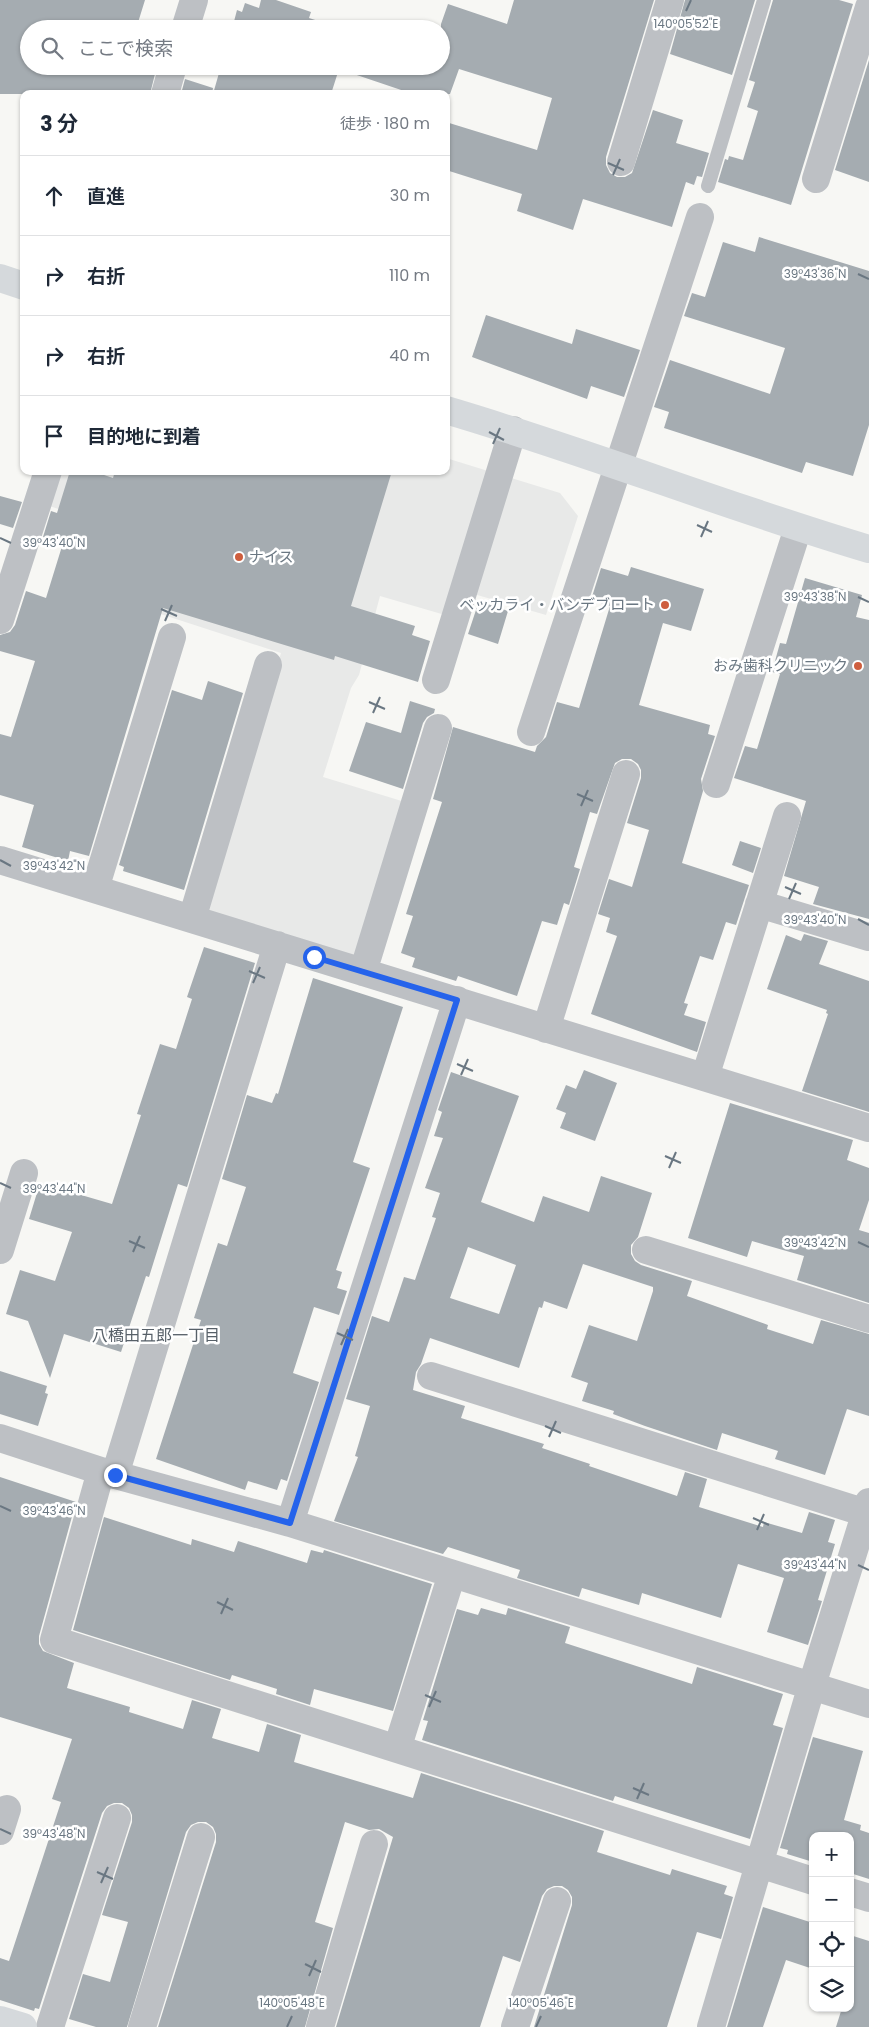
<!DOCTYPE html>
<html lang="ja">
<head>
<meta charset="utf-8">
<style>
  :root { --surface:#fff; --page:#f2f2f3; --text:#1f2937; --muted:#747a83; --line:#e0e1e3 }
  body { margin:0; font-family:Poppins,"Noto Sans JP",sans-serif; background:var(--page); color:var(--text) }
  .controls { position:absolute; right:15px; bottom:15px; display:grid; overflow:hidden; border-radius:10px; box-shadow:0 1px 4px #0004 }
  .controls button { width:45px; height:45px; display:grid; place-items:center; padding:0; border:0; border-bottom:1px solid var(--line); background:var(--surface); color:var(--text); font:25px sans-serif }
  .stop { position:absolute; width:15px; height:15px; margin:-11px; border:4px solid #2563eb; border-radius:50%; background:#fff }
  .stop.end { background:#2563eb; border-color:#fff; box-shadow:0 1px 5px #0008 }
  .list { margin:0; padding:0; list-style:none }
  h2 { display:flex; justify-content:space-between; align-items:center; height:65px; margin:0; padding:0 20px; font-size:21px }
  h2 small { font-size:16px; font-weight:400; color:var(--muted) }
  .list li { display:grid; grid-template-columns:32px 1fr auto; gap:15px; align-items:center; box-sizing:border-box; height:80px; padding:0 20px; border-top:1px solid var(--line) }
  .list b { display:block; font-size:19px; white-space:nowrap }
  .list em { font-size:16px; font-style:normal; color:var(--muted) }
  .icon { flex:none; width:28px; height:28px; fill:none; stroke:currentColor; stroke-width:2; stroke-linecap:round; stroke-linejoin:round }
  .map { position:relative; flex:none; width:869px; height:2027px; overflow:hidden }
  .search { position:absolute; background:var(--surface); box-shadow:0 1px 4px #0004; left:20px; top:20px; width:430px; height:55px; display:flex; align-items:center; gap:12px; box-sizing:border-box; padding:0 18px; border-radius:28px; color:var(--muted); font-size:19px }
  .panel { position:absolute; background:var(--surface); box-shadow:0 1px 4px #0004; left:20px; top:90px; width:430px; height:385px; border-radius:10px }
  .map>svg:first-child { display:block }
  .built { fill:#e8e9e8 }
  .building { fill:#a5acb1; fill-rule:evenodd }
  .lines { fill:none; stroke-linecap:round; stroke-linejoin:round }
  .lane { stroke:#bdc0c4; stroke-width:14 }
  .street { stroke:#bdc0c4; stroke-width:28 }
  .secondary { stroke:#d5d9dc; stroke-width:28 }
  .route { stroke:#2563eb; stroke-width:6 }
  .ticks { fill:none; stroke:#6a7782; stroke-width:2 }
  .poi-dot { fill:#ce5e3e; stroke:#fff; stroke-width:2 }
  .labels { text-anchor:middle; stroke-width:5; stroke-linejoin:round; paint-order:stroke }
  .poi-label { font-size:15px; fill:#6a7782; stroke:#fff; text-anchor:end }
  .neighbourhood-label { font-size:16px; fill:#576068; stroke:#fff }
  .ticks-label { font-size:12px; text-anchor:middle; fill:#6a7782; stroke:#fff; stroke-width:5; stroke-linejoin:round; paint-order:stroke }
</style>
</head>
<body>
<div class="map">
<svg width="869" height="2027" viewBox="0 0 869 2027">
  <rect width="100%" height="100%" fill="#f7f7f4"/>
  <!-- built -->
  <path class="built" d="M446,458L560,493L578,516L546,615L453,588L445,615L380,596L359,675L351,688L323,777L405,802L356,961L200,912L281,653L99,594L118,528L43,504L54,471H446Z"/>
  <!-- building -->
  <path class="building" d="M0,0H145L136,29H29V66H143L156,70L150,94H0Z
    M261,0H276L311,12L309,18L343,29H232L237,10L242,12L245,3L259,8Z
    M514,0H654L606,157V165L610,173L617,177H625L632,173L653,110L683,120L676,143L709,153L702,177L697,176L694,185L686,182L672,227L583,199L573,230L517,211L522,194L446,170V122L537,150L552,98L459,69L450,94H413L339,69L331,94H213L221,66H441V24L448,4L507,24Z
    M685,0H755L732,75L670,54Z
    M773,0H839L853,4L791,205L718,182L725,159L728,160L729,156L743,160L758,111L747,107L755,82L749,80Z
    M869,60V182L835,170Z
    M185,79L213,88L212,94H181Z
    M759,237L869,271V425L853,476L806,462L802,473L664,428L669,412L654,407L670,360L770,394L785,348L684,316L692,293L705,297L723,242L755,252Z
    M486,315L572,344L576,329L640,350L624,397L591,386L587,399L472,357Z
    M70,471H92L113,478L115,471H392L351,606L415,626L412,635L430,641L418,682L335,656L334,660L163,608L89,856L70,851L68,861L22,847L34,805L0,795V734L11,737L35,661L0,651V635L10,632L15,625L26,591L46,598L63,543L43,537L51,511L57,513Z
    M0,496L22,502L13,528L0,524Z
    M631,567L704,589L691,631L663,623L639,705L710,725L708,734L715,736L701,779L703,791L682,863L749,885L736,925L726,922L713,960L700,956L684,1003L688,1004L684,1015L706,1022L697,1052L591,1014L617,936L606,932L610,918L598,914L609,879L632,887L649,830L627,823L641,778V770L638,764L631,759H622L615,763L597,814L590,812L574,867L580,869L569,905L564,903L557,925L542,921L517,996L458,976L456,981L412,967L415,958L401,953L413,916L406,914L442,802L433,799L453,727L535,752L537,746L546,737L557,702L579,708L610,606L591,600L601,568L628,576Z
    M805,578L862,595L856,617L869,620V919L813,904L819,887L784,876L806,801L734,778L745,746L757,749L780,674L772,672L780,643L786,644Z
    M479,601L508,611L498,644L468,634Z
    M208,681L243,693L184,890L123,871L124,867L119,865L172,690L202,700Z
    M410,701L435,709L434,713L427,717L423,723L403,789L349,771L366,722L401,733Z
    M740,841L761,848L753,873L732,865Z
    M804,934L828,941L819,964L869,981V1112L802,1091L828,1014L826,1013L827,1010L767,989L786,935L801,941Z
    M204,947L255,963L187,1187L178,1184L149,1277L146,1276L121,1352L64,1334L50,1378L28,1321L6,1314L20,1270L55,1281L72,1232L29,1219L40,1183L112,1204L141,1115L137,1114L160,1044L176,1049L192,999L187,997Z
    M313,978L403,1007L353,1162L370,1168L336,1270L342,1272L337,1288L347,1291L339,1315L314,1307L293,1373L319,1382L287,1481L281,1479L277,1490L248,1481L245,1490L156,1459L201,1320L194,1318L218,1243L227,1246L246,1187L222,1179L247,1095L272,1103L276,1093L278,1094Z
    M584,1070L617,1083L595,1141L560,1128L566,1113L556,1109L566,1085L576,1089Z
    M451,1072L519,1096L481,1202L534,1222L543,1196L589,1212L601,1176L652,1193L638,1237L631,1245V1254L635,1261L641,1265L692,1281L687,1296L768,1325L767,1329L813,1344L821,1320L869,1334V1416L847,1409L825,1475L775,1459L778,1451L722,1433L717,1450L645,1426L613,1414L614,1411L582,1401L588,1383L571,1377L589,1325L637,1341L653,1291V1287L583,1264L567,1309L544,1301L542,1308L539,1307L519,1368L430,1338L421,1364L416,1372L413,1390L465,1406L461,1418L544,1444L542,1448L590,1464L589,1466L677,1496L685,1472L707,1479L699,1507L763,1527L764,1522L802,1533L809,1512L835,1520L828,1542L835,1544L818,1600L822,1601L808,1645L767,1632L784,1578L738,1564L721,1618L642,1593L639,1605L582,1588L579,1597L517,1578L520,1570L448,1547L443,1554L334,1521L358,1457L355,1456L370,1406L346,1399L372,1316L389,1322L404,1277L415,1280L436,1218L432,1217L440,1193L425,1188L443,1138L434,1136L442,1112L438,1110ZM468,1247L516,1265L499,1314L450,1298Z
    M730,1103L853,1140L847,1160L869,1168V1200L859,1230L869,1233V1303L797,1280L804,1256L752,1241L747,1257L688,1238Z
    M0,1371L47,1386L45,1393L48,1394L38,1426L0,1414Z
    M0,1477L76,1502L39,1636V1644L43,1651L74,1663L67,1688L130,1707L129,1712L183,1729L192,1700L221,1709L212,1738L259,1752L267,1724L301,1735L294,1762L413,1798L421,1773L604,1831L597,1852L670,1875L672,1869L727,1886L724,1894L733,1897L721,1939L697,1932L667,2027H534L572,1905V1897L568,1890L562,1886H554L547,1889L542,1896L520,1962L503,1956L480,2027H336L393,1837L379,1829L369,1830L345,1822L315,1922L333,1928L305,2027H158L216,1842V1834L213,1827L206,1822H198L191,1825L186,1832L127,2027H96L69,2019L83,1974L110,1982L128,1922L102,1915L132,1822V1815L129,1808L122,1803H114L107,1806L102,1813L39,2009L35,2008L34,2011L0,2000V1958L9,1961L61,1802L52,1799L72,1739L0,1717Z
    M104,1517L191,1545L192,1539L234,1552L238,1541L307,1563L311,1550L323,1553L324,1550L432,1584L393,1711L314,1689L310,1705L276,1694L277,1689L232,1675L230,1680L73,1630Z
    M481,1608L506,1615L508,1608L570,1627L565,1643L692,1684L697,1667L783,1694L773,1725L783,1728L750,1839L615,1796L613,1801L422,1740L428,1721L423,1720L457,1609L478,1615Z
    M813,1737L863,1751L844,1820L861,1825L860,1830L869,1833V1879L850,1873V1836H813V1862L787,1854L788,1850L780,1848Z
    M763,1907L813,1923V1969L786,1960L763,2027H727Z
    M850,1935L869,1941V2027H836L842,2008H850Z"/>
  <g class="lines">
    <!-- lane -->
    <path class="lane" d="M708,186L764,0"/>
    <!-- street -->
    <path class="street" d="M185,29L194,0
      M165,94L173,66
      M621,162L670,0
      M816,179L869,7
      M0,620L48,471
      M436,680L513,430
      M531,732L700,217
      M716,784L798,528
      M0,860L869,1128
      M95,889L172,637
      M759,904L869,937
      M192,919L268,665
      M363,972L438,728
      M546,1029L626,774
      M705,1077L787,816
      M0,1250L24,1173
      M646,1250L869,1319
      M431,1376L869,1514
      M0,1438L101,1471L290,1523L869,1704
      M101,1471L54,1640L813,1881
      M115,1475L277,945
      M290,1523L457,1000
      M397,1749L452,1574
      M0,1831L7,1809
      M850,1892L869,1898
      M50,2027L117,1818
      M142,2027L201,1837
      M320,2027L374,1844
      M515,2027L557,1901
      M711,2027L812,1685L869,1502"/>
    <!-- secondary -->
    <path class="secondary" d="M0,278L24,286
      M446,410C589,452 727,507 869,549
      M0,2020L23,2027"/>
  </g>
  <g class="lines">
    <!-- route -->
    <path class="route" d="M115,1475L290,1523L457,1000L314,957"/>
  </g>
  <!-- ticks -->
  <path class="ticks" d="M686,11L691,0M608,163L624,170M613,175L620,159M858,274L869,279M489,432L504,440M493,444L500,428M697,525L712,532M701,537L708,521M0,538L11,543M858,597L869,602M161,609L177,616M165,621L172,605M369,702L385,709M373,713L380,697M577,794L593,801M581,806L588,790M0,860L11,866M785,887L801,894M789,899L796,883M858,919L869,925M249,971L265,978M253,983L260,967M457,1064L473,1071M461,1075L468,1059M665,1156L681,1163M669,1168L676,1152M0,1183L11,1188M129,1241L145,1248M858,1242L869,1247M133,1252L140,1236M337,1333L353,1340M341,1345L348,1329M545,1426L561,1433M549,1437L556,1421M0,1506L11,1511M753,1518L769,1525M757,1530L764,1514M858,1565L869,1570M217,1602L233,1610M221,1614L228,1598M425,1695L441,1702M429,1707L436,1691M633,1788L649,1795M637,1799L644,1783M0,1829L11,1834M97,1872L113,1879M101,1883L108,1867M305,1964L321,1972M309,1976L316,1960M287,2027L292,2016M536,2027L541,2016"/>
  <!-- markers -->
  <g class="poi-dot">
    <circle cx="239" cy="557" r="5"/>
    <circle cx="665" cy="605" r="5"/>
    <circle cx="858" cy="666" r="5"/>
  </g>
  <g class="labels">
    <!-- poi labels -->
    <g class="poi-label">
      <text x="249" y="562" text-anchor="start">ナイス</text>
      <text x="655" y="610">ベッカライ・バンデブロート</text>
      <text x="848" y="671">おみ歯科クリニック</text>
    </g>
    <!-- neighbourhood labels -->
    <g class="neighbourhood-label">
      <text x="156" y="1341">八橋田五郎一丁目</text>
    </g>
  </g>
  <g class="ticks-label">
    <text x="686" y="28">140°05'52"E</text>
    <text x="815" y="278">39°43'36"N</text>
    <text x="54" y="547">39°43'40"N</text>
    <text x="815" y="601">39°43'38"N</text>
    <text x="54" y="870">39°43'42"N</text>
    <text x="815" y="924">39°43'40"N</text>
    <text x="54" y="1193">39°43'44"N</text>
    <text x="815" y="1247">39°43'42"N</text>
    <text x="54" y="1515">39°43'46"N</text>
    <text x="815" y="1569">39°43'44"N</text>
    <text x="54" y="1838">39°43'48"N</text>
    <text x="292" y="2007">140°05'48"E</text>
    <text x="541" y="2007">140°05'46"E</text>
  </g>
</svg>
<div class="controls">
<button>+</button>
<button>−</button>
<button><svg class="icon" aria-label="locate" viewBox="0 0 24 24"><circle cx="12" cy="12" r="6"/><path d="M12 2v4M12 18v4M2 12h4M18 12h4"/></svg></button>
<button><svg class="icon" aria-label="layers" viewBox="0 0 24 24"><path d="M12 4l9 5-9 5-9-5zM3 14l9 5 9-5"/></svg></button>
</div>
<div class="stop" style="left:314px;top:957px"></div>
<div class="stop end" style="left:115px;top:1475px"></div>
<div class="search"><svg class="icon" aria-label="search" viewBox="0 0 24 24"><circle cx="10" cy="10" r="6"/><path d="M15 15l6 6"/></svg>ここで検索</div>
<section class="panel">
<h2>3 分<small>徒歩 · 180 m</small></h2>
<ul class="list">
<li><svg class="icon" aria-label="ahead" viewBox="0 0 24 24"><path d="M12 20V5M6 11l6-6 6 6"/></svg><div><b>直進</b></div><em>30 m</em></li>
<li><svg class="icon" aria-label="right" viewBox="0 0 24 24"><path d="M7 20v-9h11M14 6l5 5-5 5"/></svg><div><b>右折</b></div><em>110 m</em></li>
<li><svg class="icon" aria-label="right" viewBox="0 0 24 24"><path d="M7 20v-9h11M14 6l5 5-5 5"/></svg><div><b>右折</b></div><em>40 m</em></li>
<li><svg class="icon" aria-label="arrive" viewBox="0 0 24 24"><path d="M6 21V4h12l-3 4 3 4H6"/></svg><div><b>目的地に到着</b></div></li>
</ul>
</section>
</div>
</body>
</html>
